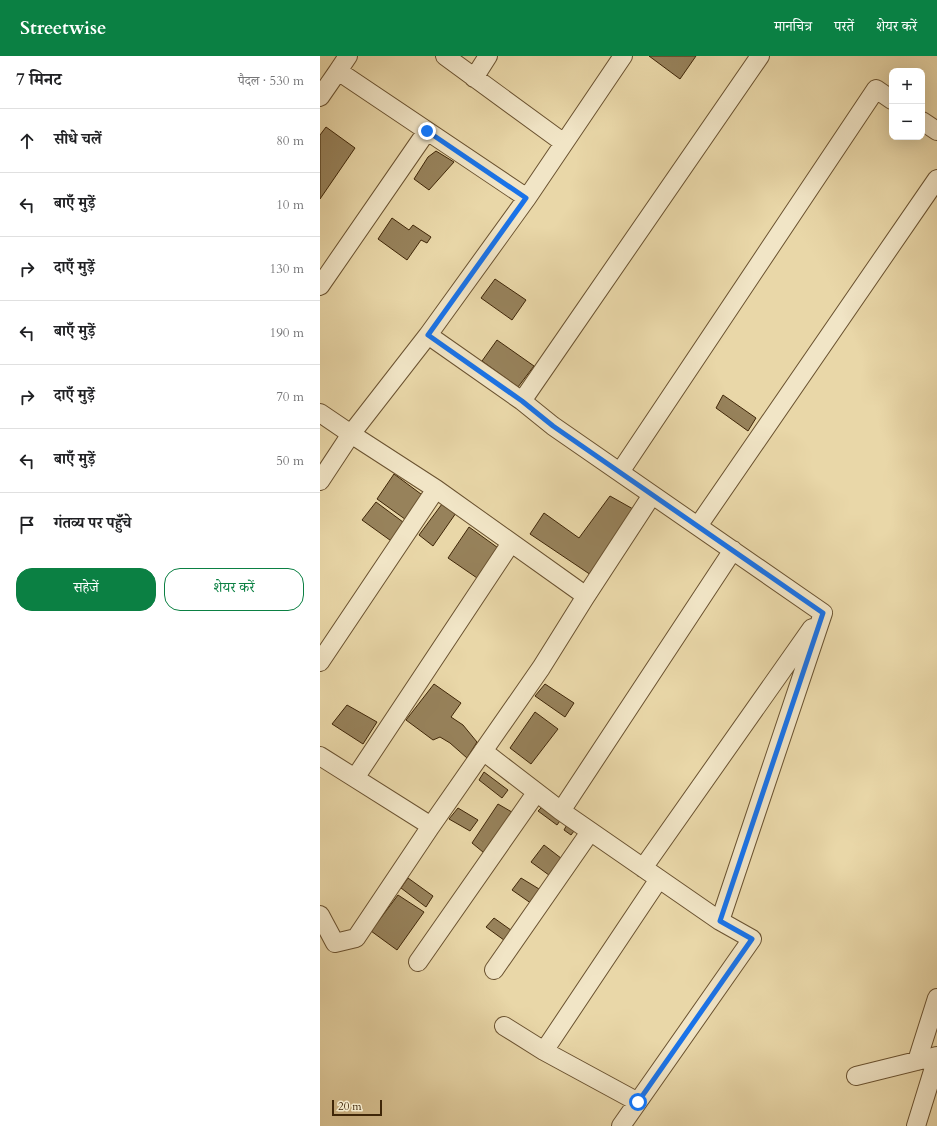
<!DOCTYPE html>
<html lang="hi">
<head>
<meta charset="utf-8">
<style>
  :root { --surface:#fff; --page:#f2f2f2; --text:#202124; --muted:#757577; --line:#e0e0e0; --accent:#0b8043 }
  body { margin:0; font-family:Cardo,"Noto Serif Devanagari",serif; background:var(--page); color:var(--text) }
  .controls { position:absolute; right:12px; top:12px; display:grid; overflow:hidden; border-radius:8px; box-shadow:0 4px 16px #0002 }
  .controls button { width:36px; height:36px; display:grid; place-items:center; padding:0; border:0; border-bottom:1px solid var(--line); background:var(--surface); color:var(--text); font:20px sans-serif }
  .scale { position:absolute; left:12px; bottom:10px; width:50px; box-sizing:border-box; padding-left:4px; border:2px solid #3f2608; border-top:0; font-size:11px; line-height:14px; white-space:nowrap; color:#3f2608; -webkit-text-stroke:3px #f1e5c6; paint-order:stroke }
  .stop { position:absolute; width:12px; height:12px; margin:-9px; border:3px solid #1a73e8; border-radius:50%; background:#fff }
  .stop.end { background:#1a73e8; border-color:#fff; box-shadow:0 1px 4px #0008 }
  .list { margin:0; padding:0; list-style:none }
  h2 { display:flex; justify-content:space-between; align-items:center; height:52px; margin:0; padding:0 16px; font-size:17px }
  h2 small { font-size:13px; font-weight:400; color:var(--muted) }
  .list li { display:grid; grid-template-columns:26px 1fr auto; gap:12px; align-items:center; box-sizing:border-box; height:64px; padding:0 16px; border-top:1px solid var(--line) }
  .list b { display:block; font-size:15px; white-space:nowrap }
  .list em { font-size:13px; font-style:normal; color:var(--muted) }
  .actions { display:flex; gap:8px; padding:12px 16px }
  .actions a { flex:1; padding:9px 0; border:1px solid var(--accent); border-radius:16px; text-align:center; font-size:14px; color:var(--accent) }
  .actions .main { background:var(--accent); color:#fff }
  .icon { flex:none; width:22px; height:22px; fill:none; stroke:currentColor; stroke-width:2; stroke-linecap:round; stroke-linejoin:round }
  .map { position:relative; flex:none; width:617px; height:1070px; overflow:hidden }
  header { display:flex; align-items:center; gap:24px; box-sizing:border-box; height:56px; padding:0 20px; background:var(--accent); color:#fff }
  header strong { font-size:19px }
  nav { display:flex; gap:22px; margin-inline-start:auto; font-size:14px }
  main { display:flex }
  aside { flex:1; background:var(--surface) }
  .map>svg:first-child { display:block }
  .building { fill:#97825b; stroke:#3f2608 }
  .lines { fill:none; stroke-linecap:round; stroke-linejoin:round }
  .minor-casing { stroke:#6a5230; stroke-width:20 }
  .minor { stroke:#f1e5c6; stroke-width:18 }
  .route { stroke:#1a73e8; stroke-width:5 }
</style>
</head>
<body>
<header>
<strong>Streetwise</strong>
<nav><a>मानचित्र</a><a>परतें</a><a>शेयर करें</a></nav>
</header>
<main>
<aside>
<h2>7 मिनट<small>पैदल · 530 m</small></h2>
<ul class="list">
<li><svg class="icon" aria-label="ahead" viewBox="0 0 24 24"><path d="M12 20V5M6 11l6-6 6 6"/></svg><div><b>सीधे चलें</b></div><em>80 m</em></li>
<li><svg class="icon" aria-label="left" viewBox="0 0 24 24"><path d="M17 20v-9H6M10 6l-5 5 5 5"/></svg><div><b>बाएँ मुड़ें</b></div><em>10 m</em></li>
<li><svg class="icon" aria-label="right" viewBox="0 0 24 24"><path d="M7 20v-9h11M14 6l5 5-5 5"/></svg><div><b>दाएँ मुड़ें</b></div><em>130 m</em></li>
<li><svg class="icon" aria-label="left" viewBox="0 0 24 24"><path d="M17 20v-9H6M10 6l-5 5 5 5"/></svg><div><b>बाएँ मुड़ें</b></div><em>190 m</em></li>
<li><svg class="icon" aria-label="right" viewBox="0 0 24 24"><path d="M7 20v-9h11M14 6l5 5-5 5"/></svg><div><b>दाएँ मुड़ें</b></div><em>70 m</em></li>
<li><svg class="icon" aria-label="left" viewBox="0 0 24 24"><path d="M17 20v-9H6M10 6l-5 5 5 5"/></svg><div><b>बाएँ मुड़ें</b></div><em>50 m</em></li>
<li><svg class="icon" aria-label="arrive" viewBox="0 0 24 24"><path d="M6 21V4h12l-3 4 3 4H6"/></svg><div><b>गंतव्य पर पहुँचे</b></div></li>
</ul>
<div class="actions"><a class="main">सहेजें</a><a>शेयर करें</a></div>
</aside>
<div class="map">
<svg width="617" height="1070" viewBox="0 0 617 1070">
  <rect width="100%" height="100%" fill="#e9d7a8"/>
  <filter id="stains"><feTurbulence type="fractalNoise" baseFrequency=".005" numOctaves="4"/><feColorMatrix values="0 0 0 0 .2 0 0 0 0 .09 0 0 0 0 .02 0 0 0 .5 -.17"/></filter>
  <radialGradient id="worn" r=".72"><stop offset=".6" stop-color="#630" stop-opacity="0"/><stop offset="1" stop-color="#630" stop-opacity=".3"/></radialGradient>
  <!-- building -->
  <path class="building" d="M329,0H376L360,23Z
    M6,71L35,92L0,143V79Z
    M116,95L134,106L109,134L94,123L108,101Z
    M72,162L89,174L93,169L111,181L107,187L101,184L87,204L58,183Z
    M175,223L206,244L192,264L161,242Z
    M177,284L214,310L198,331L162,305Z
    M403,339L436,362L428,375L396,352Z
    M74,418L105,441L89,466L57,443Z
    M290,440L313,453L271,519L210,478L224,457L259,482Z
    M56,446L87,469L74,487L42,464Z
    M122,448L136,457L113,490L99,479Z
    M149,471L181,494L160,524L128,502Z
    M114,628L141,647L131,661L143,669L157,686L147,702L130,687L120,681L113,684L86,664Z
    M225,628L254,647L245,661L215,640Z
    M27,649L57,666L43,688L12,668Z
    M215,656L238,673L211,708L190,692Z
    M164,716L188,734L182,742L159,724Z
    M178,748L197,759L169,801L152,787Z
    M224,749L242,762L237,769L218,755Z
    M138,752L158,764L150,775L129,763Z
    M249,765L257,771L251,779L244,774Z
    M224,789L246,806L233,822L211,806Z
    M88,822L113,840L106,851L81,832Z
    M201,822L224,836L215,850L192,834Z
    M78,839L104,856L77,894L51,875Z
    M174,862L195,877L188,887L166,871Z"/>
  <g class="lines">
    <defs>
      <path id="minor" d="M28,0L18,15L207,142
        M125,0L244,87
        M154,22L168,0
        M0,41L18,15
        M602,65L617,75
        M0,230L107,75
        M108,279L202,345L233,370L503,557L400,865
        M202,345L440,0
        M0,357L31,378L108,279L207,142L303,0
        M300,416L556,33L572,44
        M0,425L31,378L116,433L0,606
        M378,470L617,123
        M266,540L332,439
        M163,695L241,755
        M0,700L111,770L36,882L15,887L0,859
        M35,722L191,487
        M111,770L221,612L266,540L116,433
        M323,812L492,572
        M98,906L216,737
        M174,914L270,776
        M184,970L224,995L318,1046
        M224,995L339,823
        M597,1005L617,942
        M536,1020L617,1000
        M301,1070L432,883L400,865L241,755L413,494
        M596,1070L617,1002"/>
    </defs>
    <!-- minor casing -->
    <use href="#minor" class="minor-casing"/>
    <!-- minor -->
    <use href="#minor" class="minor"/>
  </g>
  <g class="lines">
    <!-- route -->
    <path class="route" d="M107,75L206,142L108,279L202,345L233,370L503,557L400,865L432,883L318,1046"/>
  </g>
  <rect width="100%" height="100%" filter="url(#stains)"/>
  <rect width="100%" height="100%" fill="url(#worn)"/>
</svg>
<div class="controls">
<button>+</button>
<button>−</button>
</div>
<div class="scale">20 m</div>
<div class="stop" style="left:318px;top:1046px"></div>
<div class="stop end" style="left:107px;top:75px"></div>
</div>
</main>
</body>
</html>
